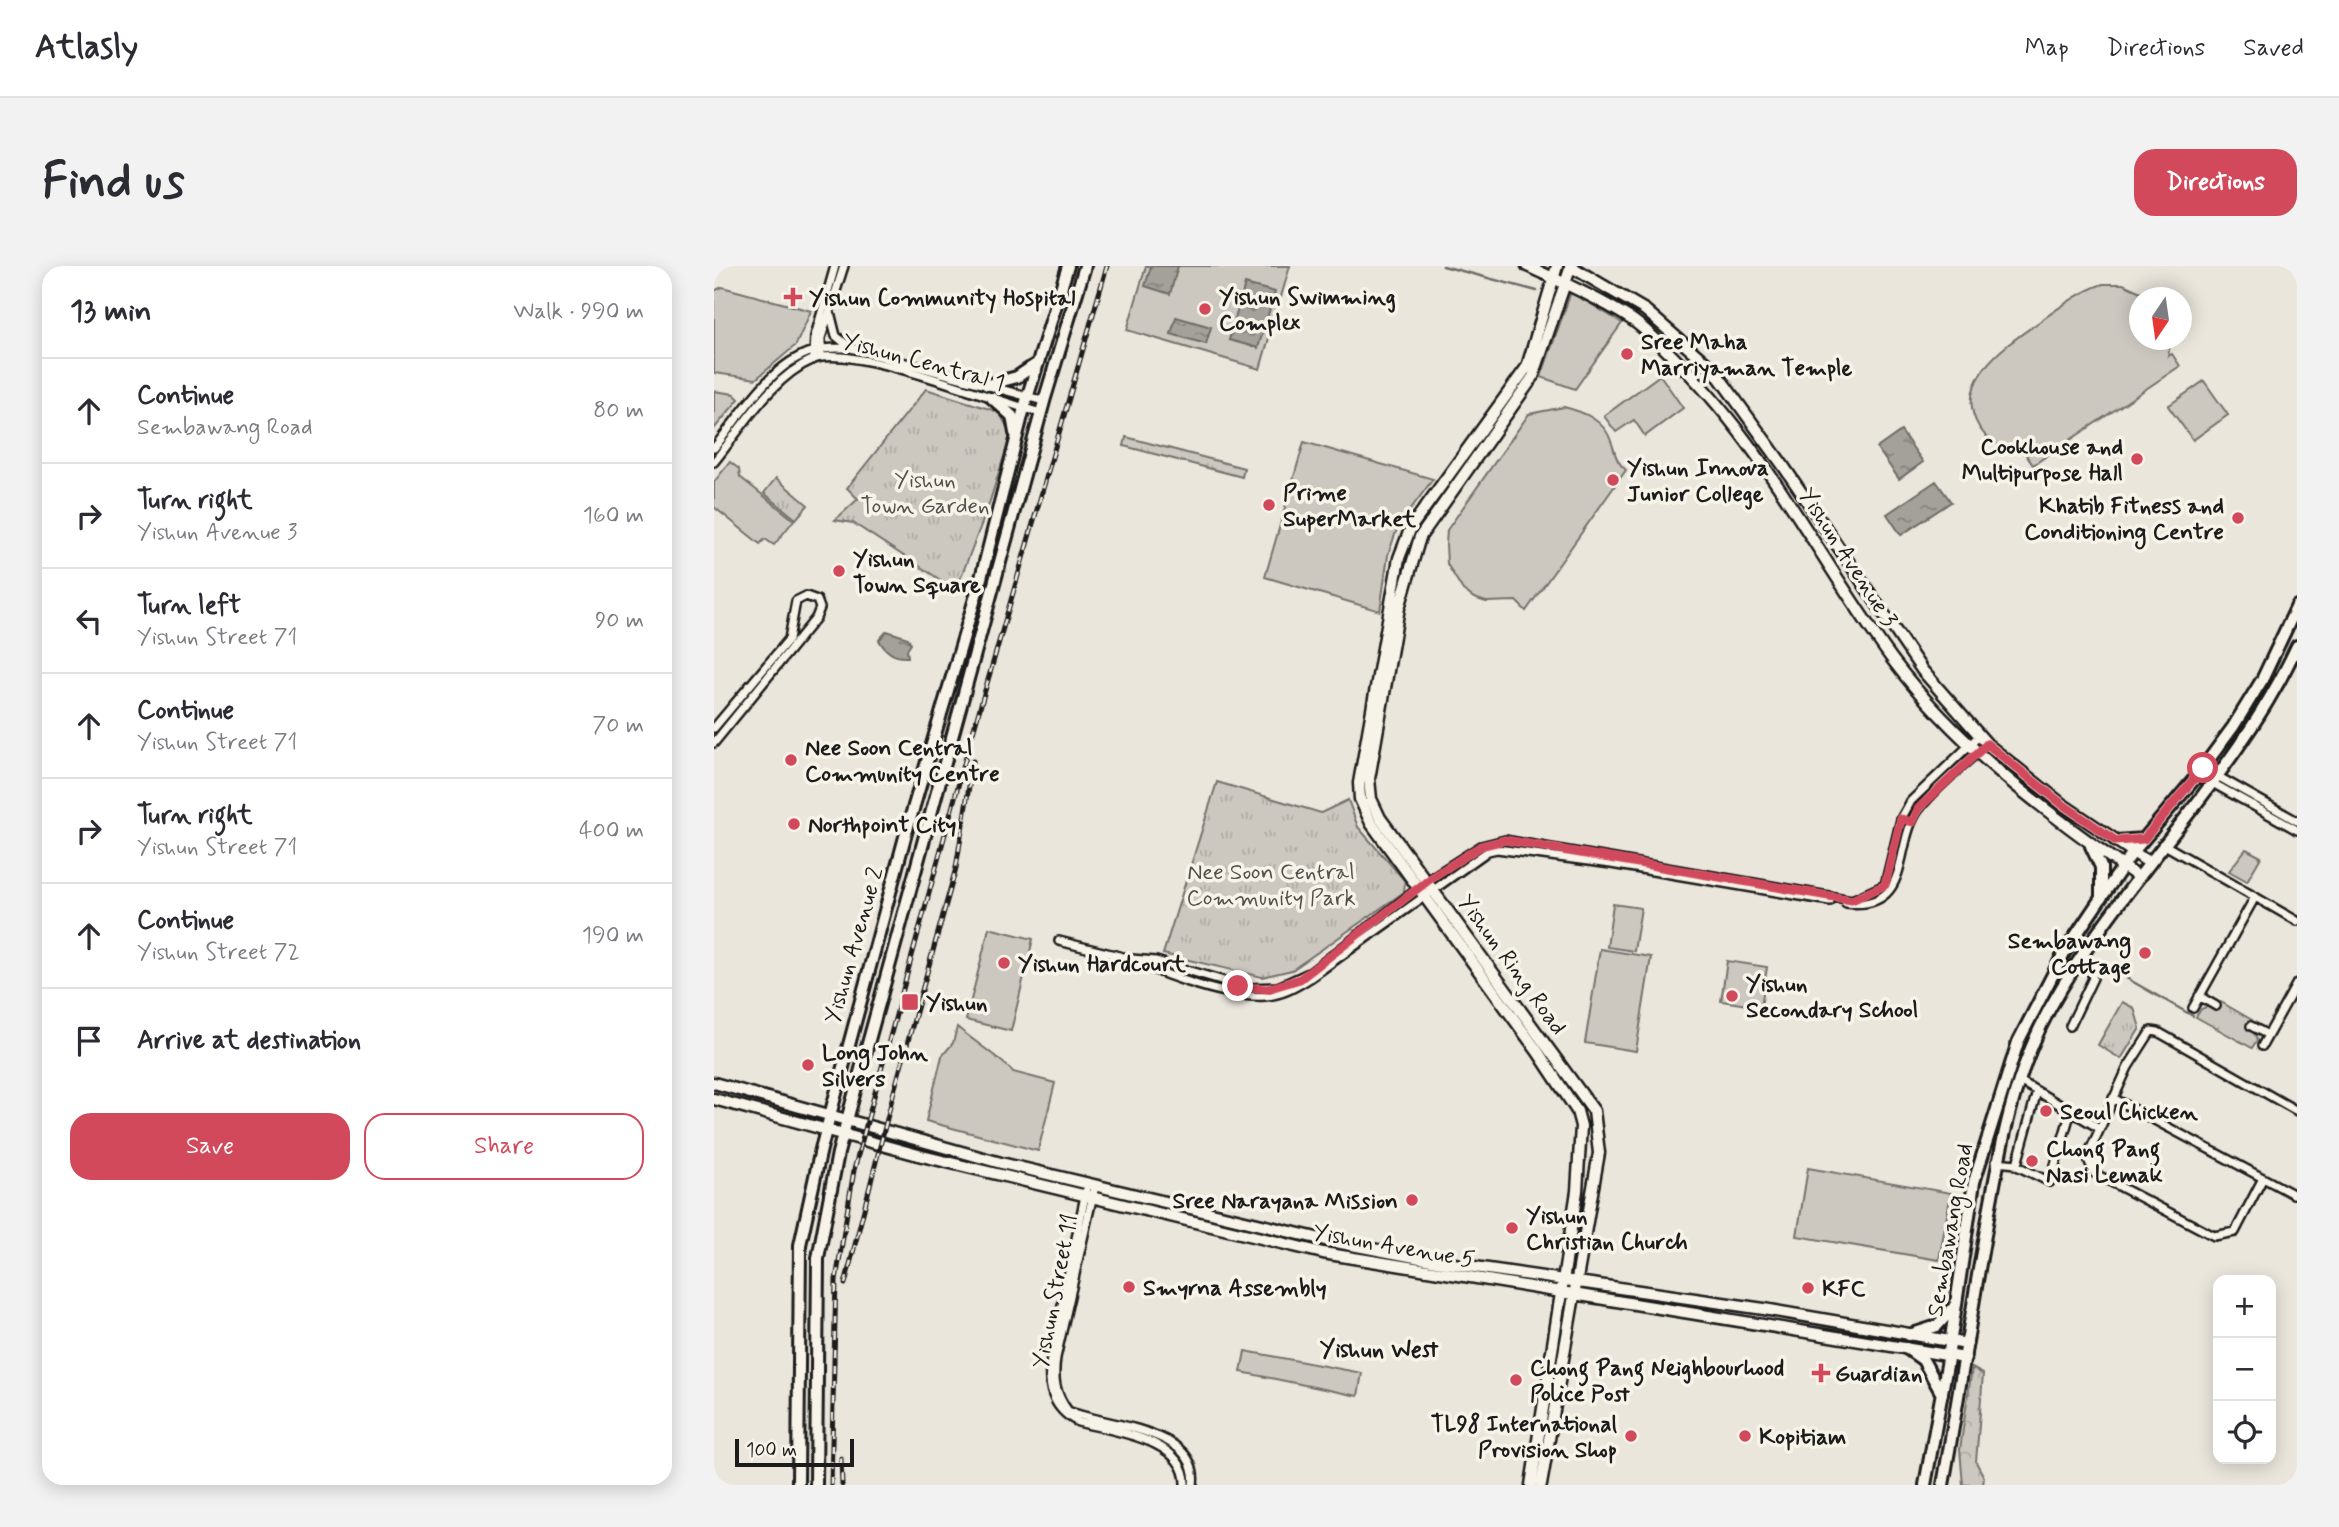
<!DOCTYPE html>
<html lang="en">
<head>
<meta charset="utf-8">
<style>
  :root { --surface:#fff; --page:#f2f2f3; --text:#2b2b33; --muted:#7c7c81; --line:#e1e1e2; --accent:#d1495b }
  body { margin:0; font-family:Mynerve,sans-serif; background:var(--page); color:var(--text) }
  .controls { position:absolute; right:21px; bottom:21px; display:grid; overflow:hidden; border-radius:14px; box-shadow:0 4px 18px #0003 }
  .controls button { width:63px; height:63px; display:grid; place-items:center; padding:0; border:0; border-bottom:2px solid var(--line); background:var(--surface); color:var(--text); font:35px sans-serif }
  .compass { position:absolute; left:1415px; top:21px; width:63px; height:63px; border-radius:50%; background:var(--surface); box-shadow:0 4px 18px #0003; rotate:193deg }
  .scale { position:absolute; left:21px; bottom:18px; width:119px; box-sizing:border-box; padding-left:7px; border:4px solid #1c1c1c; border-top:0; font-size:19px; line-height:24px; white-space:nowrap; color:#1c1c1c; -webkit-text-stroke:5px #f7f3e8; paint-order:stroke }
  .stop { position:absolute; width:21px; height:21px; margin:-16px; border:5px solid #d1495b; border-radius:50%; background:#fff }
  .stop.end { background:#d1495b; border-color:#fff; box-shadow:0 2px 7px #0008 }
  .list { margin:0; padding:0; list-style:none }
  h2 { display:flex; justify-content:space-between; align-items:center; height:91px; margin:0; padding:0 28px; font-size:30px }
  h2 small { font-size:23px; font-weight:400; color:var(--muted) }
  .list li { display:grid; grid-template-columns:46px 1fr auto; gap:21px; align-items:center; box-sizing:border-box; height:105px; padding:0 28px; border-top:2px solid var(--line) }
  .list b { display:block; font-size:26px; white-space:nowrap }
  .list p { margin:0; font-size:23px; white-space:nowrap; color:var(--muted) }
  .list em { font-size:23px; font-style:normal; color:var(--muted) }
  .actions { display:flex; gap:14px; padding:21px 28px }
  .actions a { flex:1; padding:16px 0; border:2px solid var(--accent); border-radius:21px; text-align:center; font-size:24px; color:var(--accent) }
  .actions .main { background:var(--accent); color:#fff }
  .icon { flex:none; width:38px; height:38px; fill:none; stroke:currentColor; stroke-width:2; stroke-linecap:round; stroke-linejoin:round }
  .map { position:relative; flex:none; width:1583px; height:1219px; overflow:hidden; border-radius:21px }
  header { display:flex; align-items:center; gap:42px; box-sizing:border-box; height:98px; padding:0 35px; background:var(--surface); border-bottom:2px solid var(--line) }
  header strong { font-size:33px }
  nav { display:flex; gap:38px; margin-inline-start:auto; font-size:24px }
  .intro { display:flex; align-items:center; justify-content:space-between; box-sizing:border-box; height:168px; padding:0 42px }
  h1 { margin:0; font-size:49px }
  .button { padding:18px 32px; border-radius:21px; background:var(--accent); color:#fff; font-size:24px; font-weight:700 }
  main { display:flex; gap:42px; padding:0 42px }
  aside { flex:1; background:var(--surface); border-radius:21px; box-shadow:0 4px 18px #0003 }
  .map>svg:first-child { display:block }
  .grass { fill:#ccc8c0; stroke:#74726e; stroke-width:2 }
  .forest { fill:url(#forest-crowns); stroke:#74726e; stroke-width:2 }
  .park { fill:url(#park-tufts); stroke:#74726e; stroke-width:2 }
  .water { fill:url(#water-ripples); stroke:#6d6c68; stroke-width:2 }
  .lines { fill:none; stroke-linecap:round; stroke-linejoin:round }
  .stream { stroke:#6d6c68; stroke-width:2.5 }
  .minor-casing { stroke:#1c1c1c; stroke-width:12 }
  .secondary-casing { stroke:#1c1c1c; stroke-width:15 }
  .primary-casing { stroke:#1c1c1c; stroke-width:16 }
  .minor { stroke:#f7f3e8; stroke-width:7 }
  .secondary { stroke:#f7f3e8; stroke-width:10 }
  .primary { stroke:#f7f3e8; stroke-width:10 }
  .rail-casing { stroke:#1c1c1c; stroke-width:5 }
  .rail { stroke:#f7f3e8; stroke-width:2.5; stroke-dasharray:8; stroke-linecap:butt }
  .route { stroke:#d1495b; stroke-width:9 }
  .poi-dot { fill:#d1495b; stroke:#f7f3e8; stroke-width:2.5 }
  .labels { text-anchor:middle; stroke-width:7; stroke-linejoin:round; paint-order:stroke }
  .poi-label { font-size:23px; font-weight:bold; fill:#1c1c1c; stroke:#f7f3e8; text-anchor:start }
  .street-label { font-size:23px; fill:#1c1c1c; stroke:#f7f3e8 }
  .park-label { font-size:23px; fill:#51504d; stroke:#f7f3e8 }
  .neighbourhood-label { font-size:24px; font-weight:bold; fill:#1c1c1c; stroke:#f7f3e8 }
</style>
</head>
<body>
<header>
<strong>Atlasly</strong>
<nav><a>Map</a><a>Directions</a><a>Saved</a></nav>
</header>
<div class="intro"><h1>Find us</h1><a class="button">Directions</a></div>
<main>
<aside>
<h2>13 min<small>Walk · 990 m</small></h2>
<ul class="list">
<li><svg class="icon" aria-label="ahead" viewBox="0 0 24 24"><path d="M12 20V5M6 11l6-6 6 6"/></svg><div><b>Continue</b><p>Sembawang Road</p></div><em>80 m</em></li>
<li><svg class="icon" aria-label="right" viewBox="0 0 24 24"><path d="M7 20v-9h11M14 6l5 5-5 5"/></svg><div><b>Turn right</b><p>Yishun Avenue 3</p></div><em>160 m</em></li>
<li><svg class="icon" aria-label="left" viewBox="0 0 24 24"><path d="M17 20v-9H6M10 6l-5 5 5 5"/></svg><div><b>Turn left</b><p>Yishun Street 71</p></div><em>90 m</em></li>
<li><svg class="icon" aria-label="ahead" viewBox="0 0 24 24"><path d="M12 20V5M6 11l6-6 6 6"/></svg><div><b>Continue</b><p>Yishun Street 71</p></div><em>70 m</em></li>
<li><svg class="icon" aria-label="right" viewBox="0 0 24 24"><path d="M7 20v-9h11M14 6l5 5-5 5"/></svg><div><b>Turn right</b><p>Yishun Street 71</p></div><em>400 m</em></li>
<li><svg class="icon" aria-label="ahead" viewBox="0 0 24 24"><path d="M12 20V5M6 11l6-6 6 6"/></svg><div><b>Continue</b><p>Yishun Street 72</p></div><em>190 m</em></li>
<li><svg class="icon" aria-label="arrive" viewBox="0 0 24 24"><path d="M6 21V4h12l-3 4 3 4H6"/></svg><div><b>Arrive at destination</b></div></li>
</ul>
<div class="actions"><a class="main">Save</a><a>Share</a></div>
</aside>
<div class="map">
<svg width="1583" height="1219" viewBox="0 0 1583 1219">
  <defs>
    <pattern id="forest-crowns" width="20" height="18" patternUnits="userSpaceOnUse" patternTransform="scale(1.75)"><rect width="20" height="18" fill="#ccc8c0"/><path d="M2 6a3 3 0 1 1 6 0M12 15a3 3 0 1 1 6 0" fill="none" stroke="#afaba4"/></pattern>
    <pattern id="park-tufts" width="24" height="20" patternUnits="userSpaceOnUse" patternTransform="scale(1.75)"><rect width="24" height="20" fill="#ccc8c0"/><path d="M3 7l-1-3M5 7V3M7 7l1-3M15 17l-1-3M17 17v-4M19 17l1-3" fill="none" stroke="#afaba4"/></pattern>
    <pattern id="water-ripples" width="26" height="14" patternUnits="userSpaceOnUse" patternTransform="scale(1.75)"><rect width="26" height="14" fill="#a3a19a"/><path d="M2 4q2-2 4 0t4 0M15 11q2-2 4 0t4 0" fill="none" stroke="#84827d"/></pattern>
  </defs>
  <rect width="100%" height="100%" fill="#eae6dc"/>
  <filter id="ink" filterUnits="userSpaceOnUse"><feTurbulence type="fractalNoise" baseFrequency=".0143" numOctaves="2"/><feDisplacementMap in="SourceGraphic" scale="14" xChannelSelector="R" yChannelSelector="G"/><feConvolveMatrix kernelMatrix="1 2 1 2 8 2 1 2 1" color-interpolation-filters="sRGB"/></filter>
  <g filter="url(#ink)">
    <!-- grass -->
    <path class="grass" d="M432,0H576L546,103L413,64Z
      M1389,18H1409L1438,31L1426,32V74H1457L1454,90L1458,88L1466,100L1319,199L1312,189L1315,187C1295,186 1276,179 1265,161C1237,114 1294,78 1325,56C1346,41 1365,26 1389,18Z
      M8,21L97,45L82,79L42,113L0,107V25Z
      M857,26L908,57L861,123L827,111Z
      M946,109L969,142L931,170L920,154L902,166L890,150Z
      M1490,115L1514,149L1479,174L1454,140Z
      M0,125L20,128L25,133L0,163Z
      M850,141C870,146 890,154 897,175C902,188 901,195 912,204L812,345L802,335L772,336L760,332L749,324L733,298L732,278L733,264L815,148Z
      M590,176L719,213L684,260L674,289L666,345L551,311Z
      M16,196L25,203L26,211L80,254L60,279L51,273L46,278L0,241V216Z
      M1532,583L1547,591L1533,615L1515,605Z
      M899,638L927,642L920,685L893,681Z
      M275,662L319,673L297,765L252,754Z
      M886,683L937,691L922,785L871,777Z
      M1013,695L1053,701L1047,741L1007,735Z
      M243,761C252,769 296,800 299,806L341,817L324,885L212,855L228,790L239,777Z
      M1094,902L1237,927L1225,994L1083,970Z
      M531,1085L648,1107L644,1130L527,1106Z"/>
    <!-- forest -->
    <path class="forest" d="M1258,1102L1269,1108L1262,1196L1270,1211L1269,1219H1249L1246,1183Z"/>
    <!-- park -->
    <path class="park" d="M212,123L285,146L297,168L274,241L242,324L139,257L121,254L144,233L133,222Z
      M412,171L530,202L528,211L410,180Z
      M62,212L94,239L82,253L50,227Z
      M503,516L607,547L634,534L644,561L691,615L690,626L578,704L548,711L449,688Z
      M1408,736L1420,742L1426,762L1407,793L1384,779Z
      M1507,736L1538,754L1533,761L1540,766L1543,774L1538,782L1482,751L1487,743L1495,740L1502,744Z"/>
    <!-- water -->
    <path class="water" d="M437,0H464L456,28L431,20Z
      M531,18L561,26L544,82L515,74Z
      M462,51L497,61L492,78L457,68Z
      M1187,165L1209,196L1185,213L1163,182Z
      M1222,215L1237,236L1187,269L1173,248Z
      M173,365L194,372L197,378L193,384L194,391C181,392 171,385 165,374Z"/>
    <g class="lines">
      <!-- stream -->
      <path class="stream" d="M729,0L823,25
        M1384,696L1479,750"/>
      <defs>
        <path id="minor" d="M117,50L122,70L137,82
          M107,87V72L130,0
          M100,89L101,70L121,0
          M0,182C27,149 56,98 99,85C111,81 125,82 137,82L330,135
          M0,196C28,162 57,111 100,93C139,78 281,135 327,147
          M0,462L75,373L82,335L92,330L103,334L106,342L102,352L0,477
          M1489,502L1583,555
          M1484,509L1583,564
          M1449,578L1583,655
          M1132,637C1201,645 1178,576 1206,542C1224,519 1251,498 1273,478
          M345,675L417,693L442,695L534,722L564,721L597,706L720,610L767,580L791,574L1138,634L1171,619L1187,553L1197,535L1265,470
          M420,695C453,710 516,733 551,730C568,729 582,721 596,712L774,585L783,583L897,598L1116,635
          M1485,730L1502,740
          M1479,742L1541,631
          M1356,760L1379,712L1377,705L1364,695
          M1537,760L1554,769
          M1548,780L1583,717
          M1304,814L1385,862
          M1399,832L1579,928
          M1282,896L1303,898L1323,825
          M1301,899L1336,916L1357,845
          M1549,912L1521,966L1500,970L1380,907L1373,891L1414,801L1437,765L1444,766L1583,845
          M381,920L342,1092C339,1113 341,1127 354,1145C390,1160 487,1162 479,1219
          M372,925L337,1091C333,1119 337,1142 364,1156C398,1165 473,1173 471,1219"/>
        <path id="secondary" d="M813,0C848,16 884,32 917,53C936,66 952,84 968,100C1054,186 1107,296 1178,393C1244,481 1334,548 1423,610
          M856,0L931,44L1000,104L1068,198L1208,404L1273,478L1348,538L1434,596
          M0,817L287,897L611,974L733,997L1050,1043L1253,1078
          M0,833L208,890L609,987L1251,1092
          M817,1219L863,925L867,860L863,845L824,786L657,557L646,533L645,517L685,292L697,261L813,101L843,0
          M827,1219L885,887L880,845L666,552L657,533L655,513L685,342L706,271L819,111L857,0"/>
        <path id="primary" d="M273,119L303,111L324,97
          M278,132L298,150L301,167
          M1402,575L1430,573
          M1377,580L1387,601V632
          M1195,1069L1223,1060L1241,1040
          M1192,1082L1209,1094L1228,1128
          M84,1219L86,979L107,883L192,567L267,312L310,142L354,0
          M102,1219L104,992L124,887L331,132L371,0
          M1211,1219L1233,1099L1260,916L1304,776L1350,687L1387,632L1419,586L1482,511L1519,461L1548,414L1583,340
          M1229,1219C1244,1136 1256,1052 1271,969C1285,889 1297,814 1336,742C1407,613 1521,514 1583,380"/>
      </defs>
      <!-- minor casing -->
      <use href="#minor" class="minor-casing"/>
      <!-- secondary casing -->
      <use href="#secondary" class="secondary-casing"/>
      <!-- primary casing -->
      <use href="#primary" class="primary-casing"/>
      <!-- minor -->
      <use href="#minor" class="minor"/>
      <!-- secondary -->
      <use href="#secondary" class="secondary"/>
      <!-- primary -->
      <use href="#primary" class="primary"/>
      <defs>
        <path id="rail" d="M131,1018L179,829L242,602L259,495
          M127,1192L128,1219
          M117,1219L122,1014L140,904L253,487L393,0"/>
      </defs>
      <!-- rail casing -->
      <use href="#rail" class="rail-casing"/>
      <!-- rail -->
      <use href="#rail" class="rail"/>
    </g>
  </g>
  <g class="lines" filter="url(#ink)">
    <!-- route -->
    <path class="route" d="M524,720L553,723L586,713L720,610L767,580L791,574L1138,634L1171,619L1187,553L1199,556L1204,543L1273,478L1348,538L1402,575L1430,573L1489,502"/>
  </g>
  <!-- markers -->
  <g class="poi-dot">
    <path d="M75.5 20.5h7v7h7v7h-7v7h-7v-7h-7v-7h7z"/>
    <circle cx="491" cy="43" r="7"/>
    <circle cx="913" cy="88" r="7"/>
    <circle cx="1423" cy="193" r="7"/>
    <circle cx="899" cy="214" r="7"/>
    <circle cx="555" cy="239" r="7"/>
    <circle cx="1524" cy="252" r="7"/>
    <circle cx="125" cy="305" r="7"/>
    <circle cx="77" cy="494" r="7"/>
    <circle cx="80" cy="558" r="7"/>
    <circle cx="1431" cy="687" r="7"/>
    <circle cx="290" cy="697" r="7"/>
    <circle cx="1018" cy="730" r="7"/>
    <rect x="187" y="727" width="18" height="18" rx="3.5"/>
    <circle cx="94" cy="799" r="7"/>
    <circle cx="1332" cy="845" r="7"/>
    <circle cx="1318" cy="895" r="7"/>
    <circle cx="698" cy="934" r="7"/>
    <circle cx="798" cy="962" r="7"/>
    <circle cx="415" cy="1021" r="7"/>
    <circle cx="1094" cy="1022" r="7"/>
    <path d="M1103.5 1096.5h7v7h7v7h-7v7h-7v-7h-7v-7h7z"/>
    <circle cx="802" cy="1114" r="7"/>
    <circle cx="917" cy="1170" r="7"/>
    <circle cx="1031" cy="1170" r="7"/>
  </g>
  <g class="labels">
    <!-- poi labels -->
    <g class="poi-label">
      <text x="505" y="38">Yishun Swimming<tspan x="505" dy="26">Complex</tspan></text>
      <text x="95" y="39">Yishun Community Hospital</text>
      <text x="927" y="83">Sree Maha<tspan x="927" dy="26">Marriyaman Temple</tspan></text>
      <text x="1409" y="188" text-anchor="end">Cookhouse and<tspan x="1409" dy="26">Multipurpose Hall</tspan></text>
      <text x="913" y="209">Yishun Innova<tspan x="913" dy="26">Junior College</tspan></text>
      <text x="569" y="234">Prime<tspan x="569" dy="26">SuperMarket</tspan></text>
      <text x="1510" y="247" text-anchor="end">Khatib Fitness and<tspan x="1510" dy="26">Conditioning Centre</tspan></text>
      <text x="139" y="300">Yishun<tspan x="139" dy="26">Town Square</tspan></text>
      <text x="91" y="489">Nee Soon Central<tspan x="91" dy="26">Community Centre</tspan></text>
      <text x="94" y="566">Northpoint City</text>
      <text x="1417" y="682" text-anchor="end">Sembawang<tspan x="1417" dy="26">Cottage</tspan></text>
      <text x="304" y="705">Yishun Hardcourt</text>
      <text x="1032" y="725">Yishun<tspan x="1032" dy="26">Secondary School</tspan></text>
      <text x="212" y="744">Yishun</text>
      <text x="108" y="794">Long John<tspan x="108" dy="26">Silvers</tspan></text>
      <text x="1346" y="853">Seoul Chicken</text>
      <text x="1332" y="890">Chong Pang<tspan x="1332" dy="26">Nasi Lemak</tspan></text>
      <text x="684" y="942" text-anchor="end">Sree Narayana Mission</text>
      <text x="812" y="957">Yishun<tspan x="812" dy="26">Christian Church</tspan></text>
      <text x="429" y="1029">Smyrna Assembly</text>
      <text x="1108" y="1030">KFC</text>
      <text x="816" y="1109">Chong Pang Neighbourhood<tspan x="816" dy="26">Police Post</tspan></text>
      <text x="1121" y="1115">Guardian</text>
      <text x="903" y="1165" text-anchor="end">TL98 International<tspan x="903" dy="26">Provision Shop</tspan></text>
      <text x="1045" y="1178">Kopitiam</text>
    </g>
    <!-- street labels -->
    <g class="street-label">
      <text transform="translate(210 95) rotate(15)" y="8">Yishun Central 1</text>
      <text transform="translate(1135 291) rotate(57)" y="8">Yishun Avenue 3</text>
      <text transform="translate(139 679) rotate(-74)" y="8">Yishun Avenue 2</text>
      <text transform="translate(799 698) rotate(54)" y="8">Yishun Ring Road</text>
      <text transform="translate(1235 964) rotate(-80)" y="8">Sembawang Road</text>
      <text transform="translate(680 979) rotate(10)" y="8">Yishun Avenue 5</text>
      <text transform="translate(340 1025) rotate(-79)" y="8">Yishun Street 11</text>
    </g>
    <!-- park labels -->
    <g class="park-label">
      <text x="211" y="221">Yishun<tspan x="211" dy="26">Town Garden</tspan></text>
      <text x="557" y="613">Nee Soon Central<tspan x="557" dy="26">Community Park</tspan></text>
    </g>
    <!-- neighbourhood labels -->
    <g class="neighbourhood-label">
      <text x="665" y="1091">Yishun West</text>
    </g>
  </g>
</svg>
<div class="controls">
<button>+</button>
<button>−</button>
<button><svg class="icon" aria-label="locate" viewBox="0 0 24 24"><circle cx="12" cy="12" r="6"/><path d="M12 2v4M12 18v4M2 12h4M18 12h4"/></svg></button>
</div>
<svg class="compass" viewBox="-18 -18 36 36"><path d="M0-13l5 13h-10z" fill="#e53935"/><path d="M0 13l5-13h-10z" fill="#7c7c81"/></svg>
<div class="scale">100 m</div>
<div class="stop" style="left:1489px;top:502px"></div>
<div class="stop end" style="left:524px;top:720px"></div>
</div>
</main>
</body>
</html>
